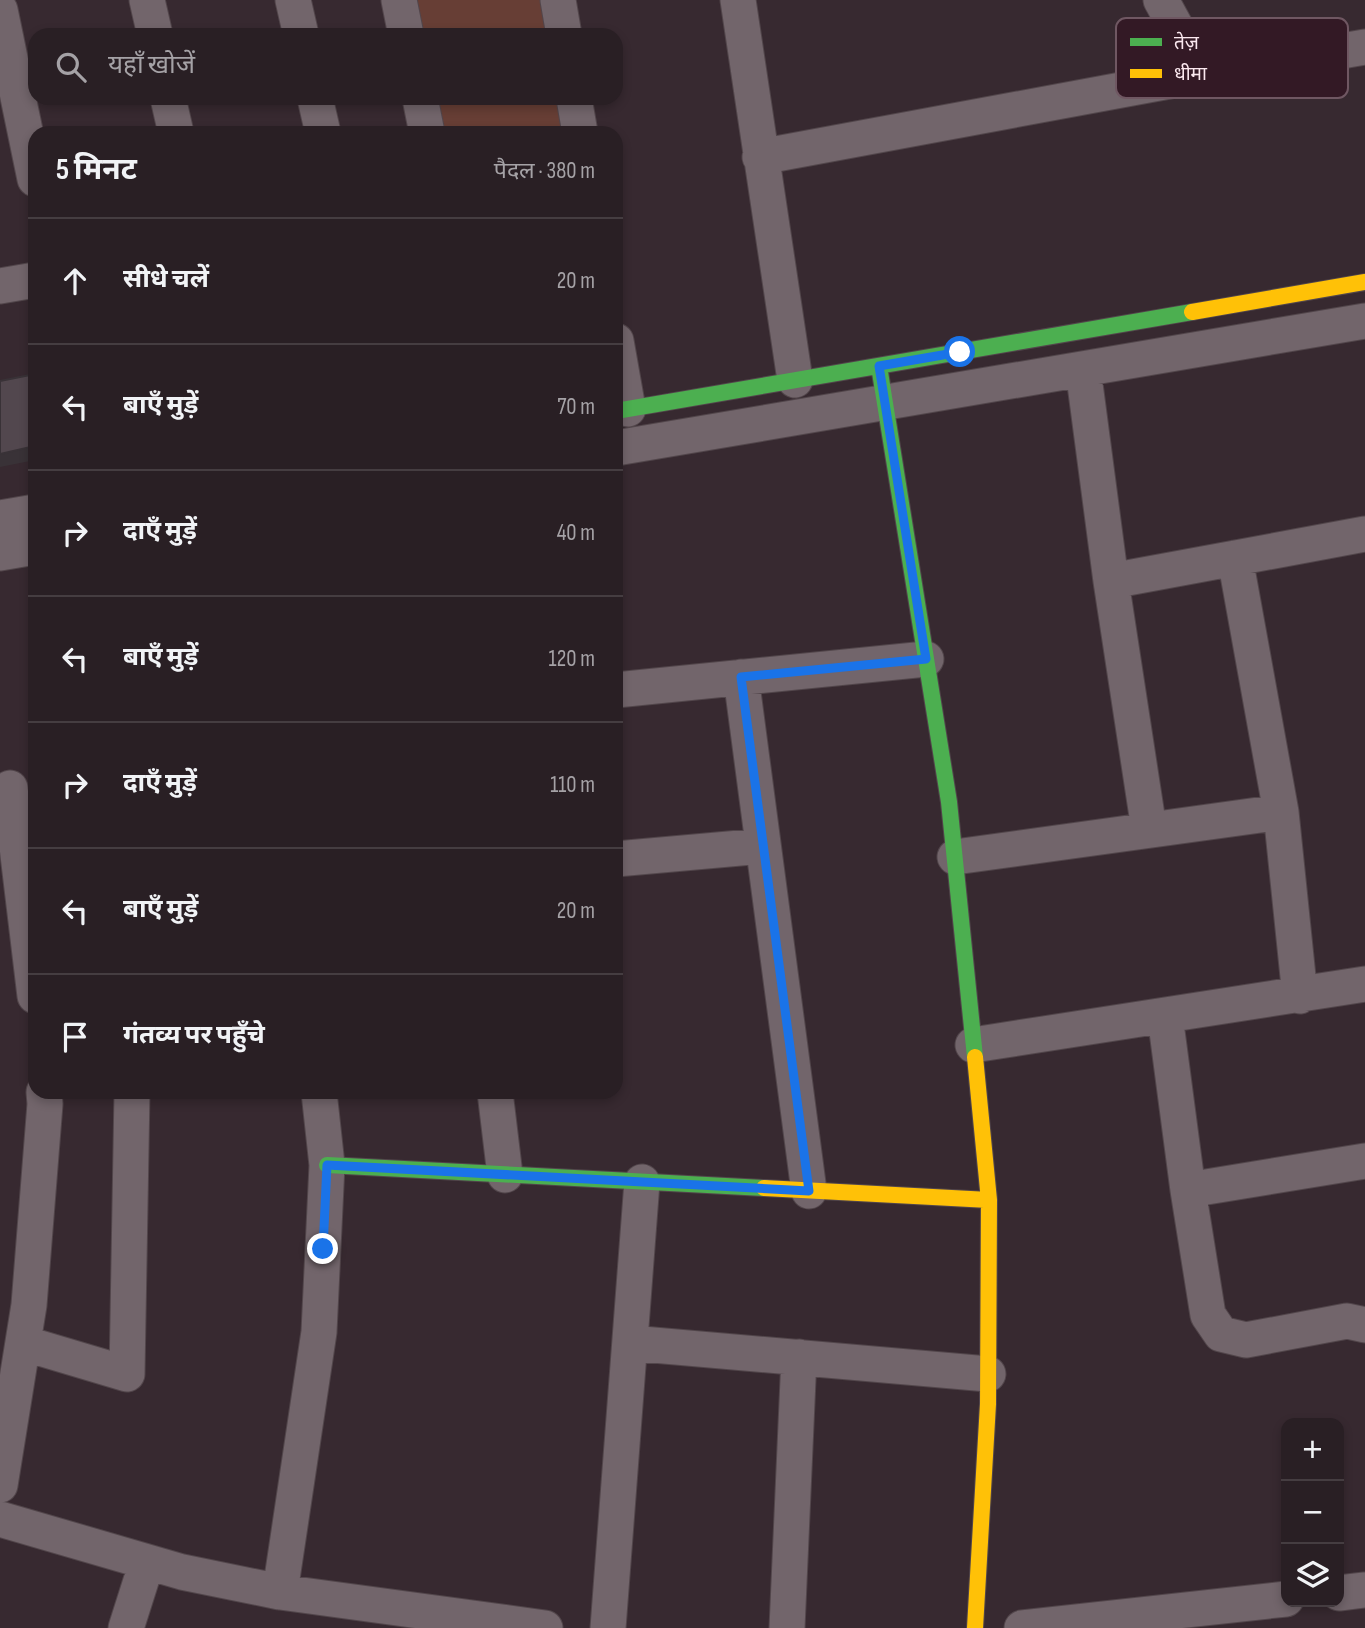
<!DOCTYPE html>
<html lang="hi">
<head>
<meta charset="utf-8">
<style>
  :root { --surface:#291f24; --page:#352c31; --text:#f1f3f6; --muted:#a5a2a6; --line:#453d41 }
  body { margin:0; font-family:"Sofia Sans Condensed","Noto Sans Devanagari",sans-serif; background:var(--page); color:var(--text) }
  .controls { position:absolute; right:21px; bottom:21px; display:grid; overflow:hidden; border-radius:14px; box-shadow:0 4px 10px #0003 }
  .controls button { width:63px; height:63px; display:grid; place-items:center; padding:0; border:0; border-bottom:2px solid var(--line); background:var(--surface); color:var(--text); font:35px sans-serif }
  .stop { position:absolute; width:21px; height:21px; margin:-16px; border:5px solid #1a73e8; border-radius:50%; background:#fff }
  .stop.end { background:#1a73e8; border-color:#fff; box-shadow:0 2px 7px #0008 }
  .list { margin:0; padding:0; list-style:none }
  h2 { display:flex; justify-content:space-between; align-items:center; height:91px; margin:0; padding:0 28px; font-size:30px }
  h2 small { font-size:23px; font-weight:400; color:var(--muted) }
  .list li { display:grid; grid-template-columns:46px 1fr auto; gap:21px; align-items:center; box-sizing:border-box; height:126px; padding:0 28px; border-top:2px solid var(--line) }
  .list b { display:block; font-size:26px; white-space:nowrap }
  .list em { font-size:23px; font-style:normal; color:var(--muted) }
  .icon { flex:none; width:38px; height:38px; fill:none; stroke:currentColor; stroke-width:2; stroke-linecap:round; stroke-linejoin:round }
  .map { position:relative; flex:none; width:1365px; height:1628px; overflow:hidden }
  .search { position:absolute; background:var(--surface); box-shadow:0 4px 10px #0003; left:28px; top:28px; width:595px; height:77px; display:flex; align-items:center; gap:18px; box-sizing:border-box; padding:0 24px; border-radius:21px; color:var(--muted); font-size:26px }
  .panel { position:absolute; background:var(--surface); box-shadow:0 4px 10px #0003; left:28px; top:126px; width:595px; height:973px; border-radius:21px }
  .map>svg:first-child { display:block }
  .green { fill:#673e35 }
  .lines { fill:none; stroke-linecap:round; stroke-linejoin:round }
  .street-casing { stroke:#52464b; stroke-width:37 }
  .fast-casing { stroke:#52464b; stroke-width:18 }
  .slow-casing { stroke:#52464b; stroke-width:18 }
  .street { stroke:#72656b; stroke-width:35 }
  .fast { stroke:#4caf50; stroke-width:16 }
  .slow { stroke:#ffc107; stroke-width:16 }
  .shaded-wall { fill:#393237 }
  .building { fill:#52474e; stroke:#393237; stroke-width:2 }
  .route { stroke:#1a73e8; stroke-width:9 }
  .key { fill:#331925; stroke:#6f5762; stroke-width:2 }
  .key-label { font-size:19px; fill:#fbe8ef }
</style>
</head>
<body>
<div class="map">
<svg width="1365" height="1628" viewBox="0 0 1365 1628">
  <rect width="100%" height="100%" fill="#372930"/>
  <!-- green -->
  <path class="green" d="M413,0H540L546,35H421Z
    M434,98H557L563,133H442Z"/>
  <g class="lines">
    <defs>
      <path id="street" d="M147,0L155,35
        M293,0L301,35
        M399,0L406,35
        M558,0L564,35
        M738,0L795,380
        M1161,0L1202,75
        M0,10L35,179
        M168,98L176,133
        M315,98L323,133
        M420,98L427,133
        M574,98L580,133
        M760,157L1202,75L1365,47
        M0,286L35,280
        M616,341L628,409
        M1083,369L1111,581L1149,829
        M616,448L1365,321
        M0,518L35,512
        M0,553L35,547
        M1235,558L1281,812L1300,996
        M1111,581L1365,534
        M741,677L809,1191
        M616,690L926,659
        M10,788L35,996
        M955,857L1281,812
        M616,859L763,846
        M1165,1016L1188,1190L1208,1315L1221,1334L1246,1340L1347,1321L1365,1325
        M973,1045L1365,984
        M495,1092L505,1175
        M1188,1190L1365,1161
        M23,1343L127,1374L132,1092
        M630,1343L988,1374
        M0,1485L29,1305L45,1104L44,1092
        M0,1519L182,1572L280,1592L545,1628
        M280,1592L319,1332L327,1165L319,1092
        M1339,1593L1365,1590
        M126,1628L147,1562
        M608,1628L642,1182
        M787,1628L799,1357
        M1022,1628L1286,1599"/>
      <path id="fast" d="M879,366L949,802L975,1057
        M616,411L1192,312
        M327,1165L764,1188"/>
      <path id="slow" d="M1192,312L1365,282
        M975,1057L989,1200L988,1404L975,1628
        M764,1188L989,1200"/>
    </defs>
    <!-- street casing -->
    <use href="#street" class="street-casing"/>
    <!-- fast casing -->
    <use href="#fast" class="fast-casing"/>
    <!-- slow casing -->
    <use href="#slow" class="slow-casing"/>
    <!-- street -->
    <use href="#street" class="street"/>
    <!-- fast -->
    <use href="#fast" class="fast"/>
    <!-- slow -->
    <use href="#slow" class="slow"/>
  </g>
  <!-- shaded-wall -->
  <path class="shaded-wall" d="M35,446V460L0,467V454Z"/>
  <!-- building -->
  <path class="building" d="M35,374V446L0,454V381Z"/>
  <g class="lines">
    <!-- route -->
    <path class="route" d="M323,1249L327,1165L809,1191L741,677L926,659L879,366L960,352"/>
  </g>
  <!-- legend -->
  <rect x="1116" y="18" width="232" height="80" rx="10" class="key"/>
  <rect x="1130" y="38" width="32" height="8" fill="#4caf50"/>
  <rect x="1130" y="69" width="32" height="9" fill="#ffc107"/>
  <g class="key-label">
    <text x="1174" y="49">तेज़</text>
    <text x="1174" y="80">धीमा</text>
  </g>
</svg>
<div class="controls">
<button>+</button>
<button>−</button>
<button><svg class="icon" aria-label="layers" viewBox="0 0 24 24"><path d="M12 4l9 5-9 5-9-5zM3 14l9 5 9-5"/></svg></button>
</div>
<div class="stop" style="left:960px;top:352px"></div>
<div class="stop end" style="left:323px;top:1249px"></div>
<div class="search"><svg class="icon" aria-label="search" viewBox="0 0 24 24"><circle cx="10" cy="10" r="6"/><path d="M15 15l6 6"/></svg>यहाँ खोजें</div>
<section class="panel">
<h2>5 मिनट<small>पैदल · 380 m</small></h2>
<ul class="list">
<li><svg class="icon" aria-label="ahead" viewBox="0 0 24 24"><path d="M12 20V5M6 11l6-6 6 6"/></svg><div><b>सीधे चलें</b></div><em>20 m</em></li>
<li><svg class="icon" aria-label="left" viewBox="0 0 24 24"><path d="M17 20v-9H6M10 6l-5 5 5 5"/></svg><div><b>बाएँ मुड़ें</b></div><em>70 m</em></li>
<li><svg class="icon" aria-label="right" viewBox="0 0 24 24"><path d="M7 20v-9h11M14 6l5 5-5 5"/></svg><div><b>दाएँ मुड़ें</b></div><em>40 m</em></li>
<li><svg class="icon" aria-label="left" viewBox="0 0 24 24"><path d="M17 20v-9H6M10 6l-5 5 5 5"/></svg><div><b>बाएँ मुड़ें</b></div><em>120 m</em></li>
<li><svg class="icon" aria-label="right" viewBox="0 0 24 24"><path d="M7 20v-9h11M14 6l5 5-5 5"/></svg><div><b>दाएँ मुड़ें</b></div><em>110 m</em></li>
<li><svg class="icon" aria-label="left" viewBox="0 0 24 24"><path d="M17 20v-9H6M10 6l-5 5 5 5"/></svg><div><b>बाएँ मुड़ें</b></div><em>20 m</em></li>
<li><svg class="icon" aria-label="arrive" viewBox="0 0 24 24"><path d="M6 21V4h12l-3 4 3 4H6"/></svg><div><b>गंतव्य पर पहुँचे</b></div></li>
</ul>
</section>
</div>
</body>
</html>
